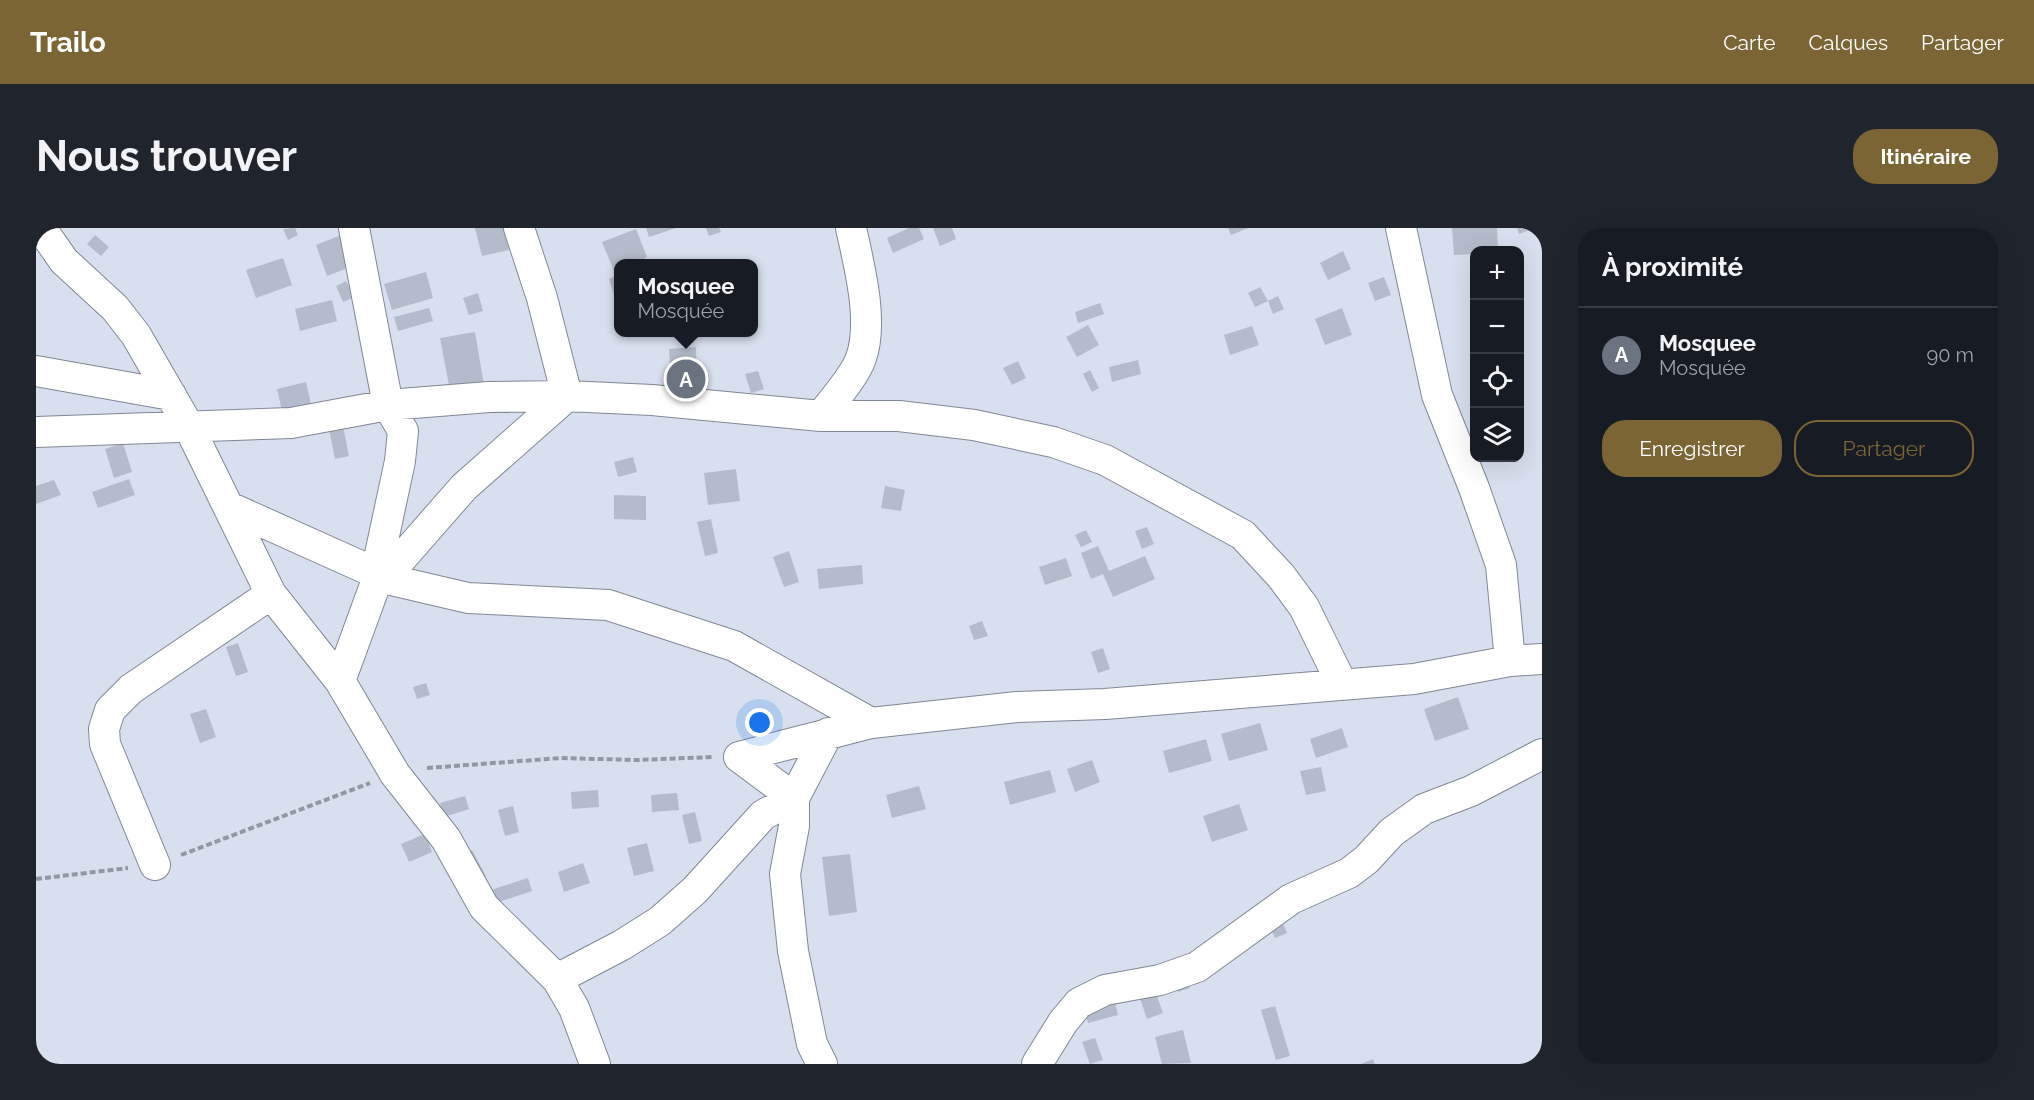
<!DOCTYPE html>
<html lang="fr">
<head>
<meta charset="utf-8">
<style>
  :root { --surface:#171b24; --page:#20242c; --text:#f1f3f6; --muted:#9ea1a6; --line:#363941; --accent:#7c6535 }
  body { margin:0; font-family:Raleway,sans-serif; background:var(--page); color:var(--text) }
  .controls { position:absolute; right:18px; top:18px; display:grid; overflow:hidden; border-radius:12px; box-shadow:0 6px 24px #0002 }
  .controls button { width:54px; height:54px; display:grid; place-items:center; padding:0; border:0; border-bottom:2px solid var(--line); background:var(--surface); color:var(--text); font:30px sans-serif }
  .you { position:absolute; left:724px; top:495px; width:21px; height:21px; margin:-15px; border:4px solid #fff; border-radius:50%; background:#1a73e8; box-shadow:0 0 0 9px #1a73e833 }
  .badge { display:grid; place-items:center; width:39px; height:39px; border-radius:50%; background:var(--accent); color:#fff; font-size:20px; font-weight:700 }
  .pin { position:absolute; translate:-50% -50%; border:3px solid #fff; box-shadow:0 2px 6px #0006 }
  .popup { position:absolute; left:578px; top:31px; width:144px; height:78px; box-sizing:border-box; display:grid; place-content:center; border-radius:12px; background:var(--surface); filter:drop-shadow(0 2px 4px #0005); font-size:20px; white-space:nowrap; color:var(--muted) }
  .popup b { font-size:22px; color:var(--text) }
  .popup::after { content:''; position:absolute; left:50%; top:100%; margin-left:-12px; border:12px solid transparent; border-top-color:var(--surface) }
  .list { margin:0; padding:0; list-style:none }
  h2 { display:flex; justify-content:space-between; align-items:center; height:78px; margin:0; padding:0 24px; font-size:26px }
  h2 small { font-size:20px; font-weight:400; color:var(--muted) }
  .list li { display:grid; grid-template-columns:39px 1fr auto; gap:18px; align-items:center; box-sizing:border-box; height:96px; padding:0 24px; border-top:2px solid var(--line) }
  .list b { display:block; font-size:22px; white-space:nowrap }
  .list p { margin:0; font-size:20px; white-space:nowrap; color:var(--muted) }
  .list em { font-size:20px; font-style:normal; color:var(--muted) }
  .actions { display:flex; gap:12px; padding:18px 24px }
  .actions a { flex:1; padding:14px 0; border:2px solid var(--accent); border-radius:24px; text-align:center; font-size:21px; color:var(--accent) }
  .actions .main { background:var(--accent); color:#fff }
  .icon { flex:none; width:33px; height:33px; fill:none; stroke:currentColor; stroke-width:2; stroke-linecap:round; stroke-linejoin:round }
  .map { position:relative; flex:none; width:1506px; height:836px; overflow:hidden; border-radius:24px }
  header { display:flex; align-items:center; gap:36px; box-sizing:border-box; height:84px; padding:0 30px; background:var(--accent); color:#fff }
  header strong { font-size:28px }
  nav { display:flex; gap:33px; margin-inline-start:auto; font-size:21px }
  .intro { display:flex; align-items:center; justify-content:space-between; box-sizing:border-box; height:144px; padding:0 36px }
  h1 { margin:0; font-size:42px }
  .button { padding:15px 27px; border-radius:24px; background:var(--accent); color:#fff; font-size:21px; font-weight:700 }
  main { display:flex; gap:36px; padding:0 36px }
  aside { flex:1; background:var(--surface); border-radius:24px; box-shadow:0 6px 24px #0002 }
  .map>svg:first-child { display:block }
  .building { fill:#b4bbca }
  .lines { fill:none; stroke-linecap:round; stroke-linejoin:round }
  .minor-casing { stroke:#808795; stroke-width:32 }
  .path { stroke:#9298a3; stroke-width:4; stroke-dasharray:6 3; stroke-linecap:butt }
  .minor { stroke:#fff; stroke-width:30 }
</style>
</head>
<body>
<header>
<strong>Trailo</strong>
<nav><a>Carte</a><a>Calques</a><a>Partager</a></nav>
</header>
<div class="intro"><h1>Nous trouver</h1><a class="button">Itinéraire</a></div>
<main>
<div class="map">
<svg width="1506" height="836" viewBox="0 0 1506 836">
  <rect width="100%" height="100%" fill="#d8e0ef"/>
  <!-- building -->
  <path class="building" d="M259,0L262,7L252,12L247,1Z
    M439,0H468L473,22L446,28Z
    M610,0H640L613,9Z
    M670,0H683L685,4L673,8Z
    M873,0H883L888,11L857,25L851,10Z
    M897,0H916L920,11L904,18Z
    M1192,0H1212L1195,7Z
    M1416,0H1461L1462,22H1438V26L1418,27Z
    M1481,0H1499L1483,6Z
    M600,1L611,29L596,36H582V41L578,43L566,14Z
    M59,7L73,19L65,28L51,16Z
    M305,7L317,38L291,48L280,17Z
    M1307,23L1315,41L1292,52L1284,35Z
    M247,30L256,57L220,70L210,42Z
    M390,44L397,70L356,82L348,56Z
    M582,47V64L578,66L573,51Z
    M1348,49L1355,67L1339,73L1332,55Z
    M310,53L318,69L307,74L300,58Z
    M1224,59L1232,73L1219,79L1212,65Z
    M442,65L447,83L433,87L427,70Z
    M1242,68L1248,81L1237,86L1232,73Z
    M296,72L301,93L264,103L259,81Z
    M1064,75L1068,86L1042,95L1039,84Z
    M393,80L397,93L362,103L358,89Z
    M1306,80L1316,107L1289,117L1279,91Z
    M1052,97L1063,117L1041,129L1030,109Z
    M1216,98L1223,117L1194,127L1188,107Z
    M439,104L448,157L414,163L404,110Z
    M615,104H639V109H615Z
    M660,119L661,152L635,153L633,121Z
    M1102,132L1105,146L1076,154L1073,139Z
    M982,133L990,150L976,157L967,140Z
    M1054,142L1063,160L1056,164L1047,146Z
    M722,143L728,161L715,165L709,146Z
    M270,154L275,176L246,183L241,161Z
    M307,198L313,228L299,231L293,201Z
    M87,215L96,244L78,250L69,221Z
    M597,229L601,244L582,249L578,234Z
    M700,241L704,273L672,277L668,245Z
    M93,251L99,267L62,280L56,264Z
    M18,252L25,267L0,276V258Z
    M849,258L869,262L865,283L845,280Z
    M578,267L610,268V292L578,291Z
    M675,291L682,325L669,328L661,294Z
    M1111,299L1118,316L1106,321L1099,303Z
    M1050,302L1056,314L1045,319L1039,307Z
    M1062,318L1073,343L1109,328L1119,351L1077,369L1067,346L1055,351L1045,325Z
    M753,323L763,354L748,359L737,329Z
    M1030,330L1036,348L1009,357L1003,339Z
    M826,337L827,356L783,361L781,341Z
    M946,393L952,408L938,412L933,398Z
    M202,415L212,444L200,448L190,419Z
    M1067,420L1074,441L1062,445L1055,424Z
    M390,455L394,467L381,471L377,459Z
    M1422,469L1433,501L1399,513L1388,481Z
    M170,481L180,509L164,515L154,486Z
    M1224,495L1232,522L1193,533L1185,506Z
    M1306,500L1312,519L1280,530L1274,511Z
    M1170,511L1176,533L1133,545L1127,523Z
    M1056,532L1064,554L1039,564L1031,541Z
    M1285,539L1290,563L1270,567L1264,543Z
    M1014,542L1020,564L974,577L968,554Z
    M883,558L890,581L856,590L850,567Z
    M562,562L563,579L536,581L535,564Z
    M641,565L643,582L616,584L615,567Z
    M429,568L433,581L408,589L404,575Z
    M1203,576L1212,602L1176,614L1167,588Z
    M477,578L483,604L469,608L462,582Z
    M659,584L666,613L653,616L646,587Z
    M389,606L396,624L373,634L365,616Z
    M611,615L618,643L598,648L591,620Z
    M436,622L450,648L441,653L426,626Z
    M814,626L821,684L793,688L786,629Z
    M547,635L554,655L528,664L522,644Z
    M492,650L496,663L457,676L452,663Z
    M1245,691L1251,705L1239,710L1233,696Z
    M1149,744L1154,760L1142,764L1136,748Z
    M1117,757L1127,785L1111,791L1101,762Z
    M1077,766L1082,787L1052,795L1046,774Z
    M1239,778L1254,828L1240,832L1225,782Z
    M1147,802L1155,835L1126,836L1119,809Z
    M1059,810L1067,832L1054,836L1046,814Z
    M1337,831L1339,836H1325Z"/>
  <g class="lines">
    <defs>
      <path id="minor" d="M5,0L28,33L79,80L100,107L153,199L235,366L304,453L359,546L410,611L448,679L521,751L538,780L559,836
        M318,0L352,177L367,203L364,233L340,345
        M483,0L506,70L531,168
        M1365,0L1401,167L1438,260L1465,337L1474,433
        M0,143L135,167
        M785,188C797,172 819,148 825,130C838,93 823,37 815,0
        M0,204L255,195L352,177L453,169L531,168L616,172L785,188H863L938,197L1017,214L1069,232L1207,307L1245,348L1268,379L1306,456
        M193,279L340,345L342,349L432,370L572,377L698,418L835,495
        M304,453L342,349L364,332L428,259L531,168
        M703,529L835,495L981,479L1069,476L1378,451L1474,433L1506,431
        M703,529L758,570
        M119,637L69,516L68,501L74,482L95,461L235,366
        M521,751L586,717L624,693L659,662L727,587L758,570
        M786,836L776,816L757,723L749,646L758,598V570L792,505
        M1001,836L1027,794L1043,775L1069,762L1124,752L1161,739L1255,671L1313,645L1330,632L1356,604L1388,581L1435,563L1506,526"/>
    </defs>
    <!-- minor casing -->
    <use href="#minor" class="minor-casing"/>
    <!-- path -->
    <path class="path" d="M391,540L525,530L601,532L677,529
      M145,627L334,555
      M0,651L92,640"/>
    <!-- minor -->
    <use href="#minor" class="minor"/>
  </g>
</svg>
<div class="controls">
<button>+</button>
<button>−</button>
<button><svg class="icon" aria-label="locate" viewBox="0 0 24 24"><circle cx="12" cy="12" r="6"/><path d="M12 2v4M12 18v4M2 12h4M18 12h4"/></svg></button>
<button><svg class="icon" aria-label="layers" viewBox="0 0 24 24"><path d="M12 4l9 5-9 5-9-5zM3 14l9 5 9-5"/></svg></button>
</div>
<div class="you"></div>
<div class="pin badge" style="left:650px;top:151px;background:#6b7280">A</div>
<div class="popup"><b>Mosquee</b>Mosquée</div>
</div>
<aside>
<h2>À proximité<small></small></h2>
<ul class="list">
<li><span class="badge" style="background:#6b7280">A</span><div><b>Mosquee</b><p>Mosquée</p></div><em>90 m</em></li>
</ul>
<div class="actions"><a class="main">Enregistrer</a><a>Partager</a></div>
</aside>
</main>
</body>
</html>
